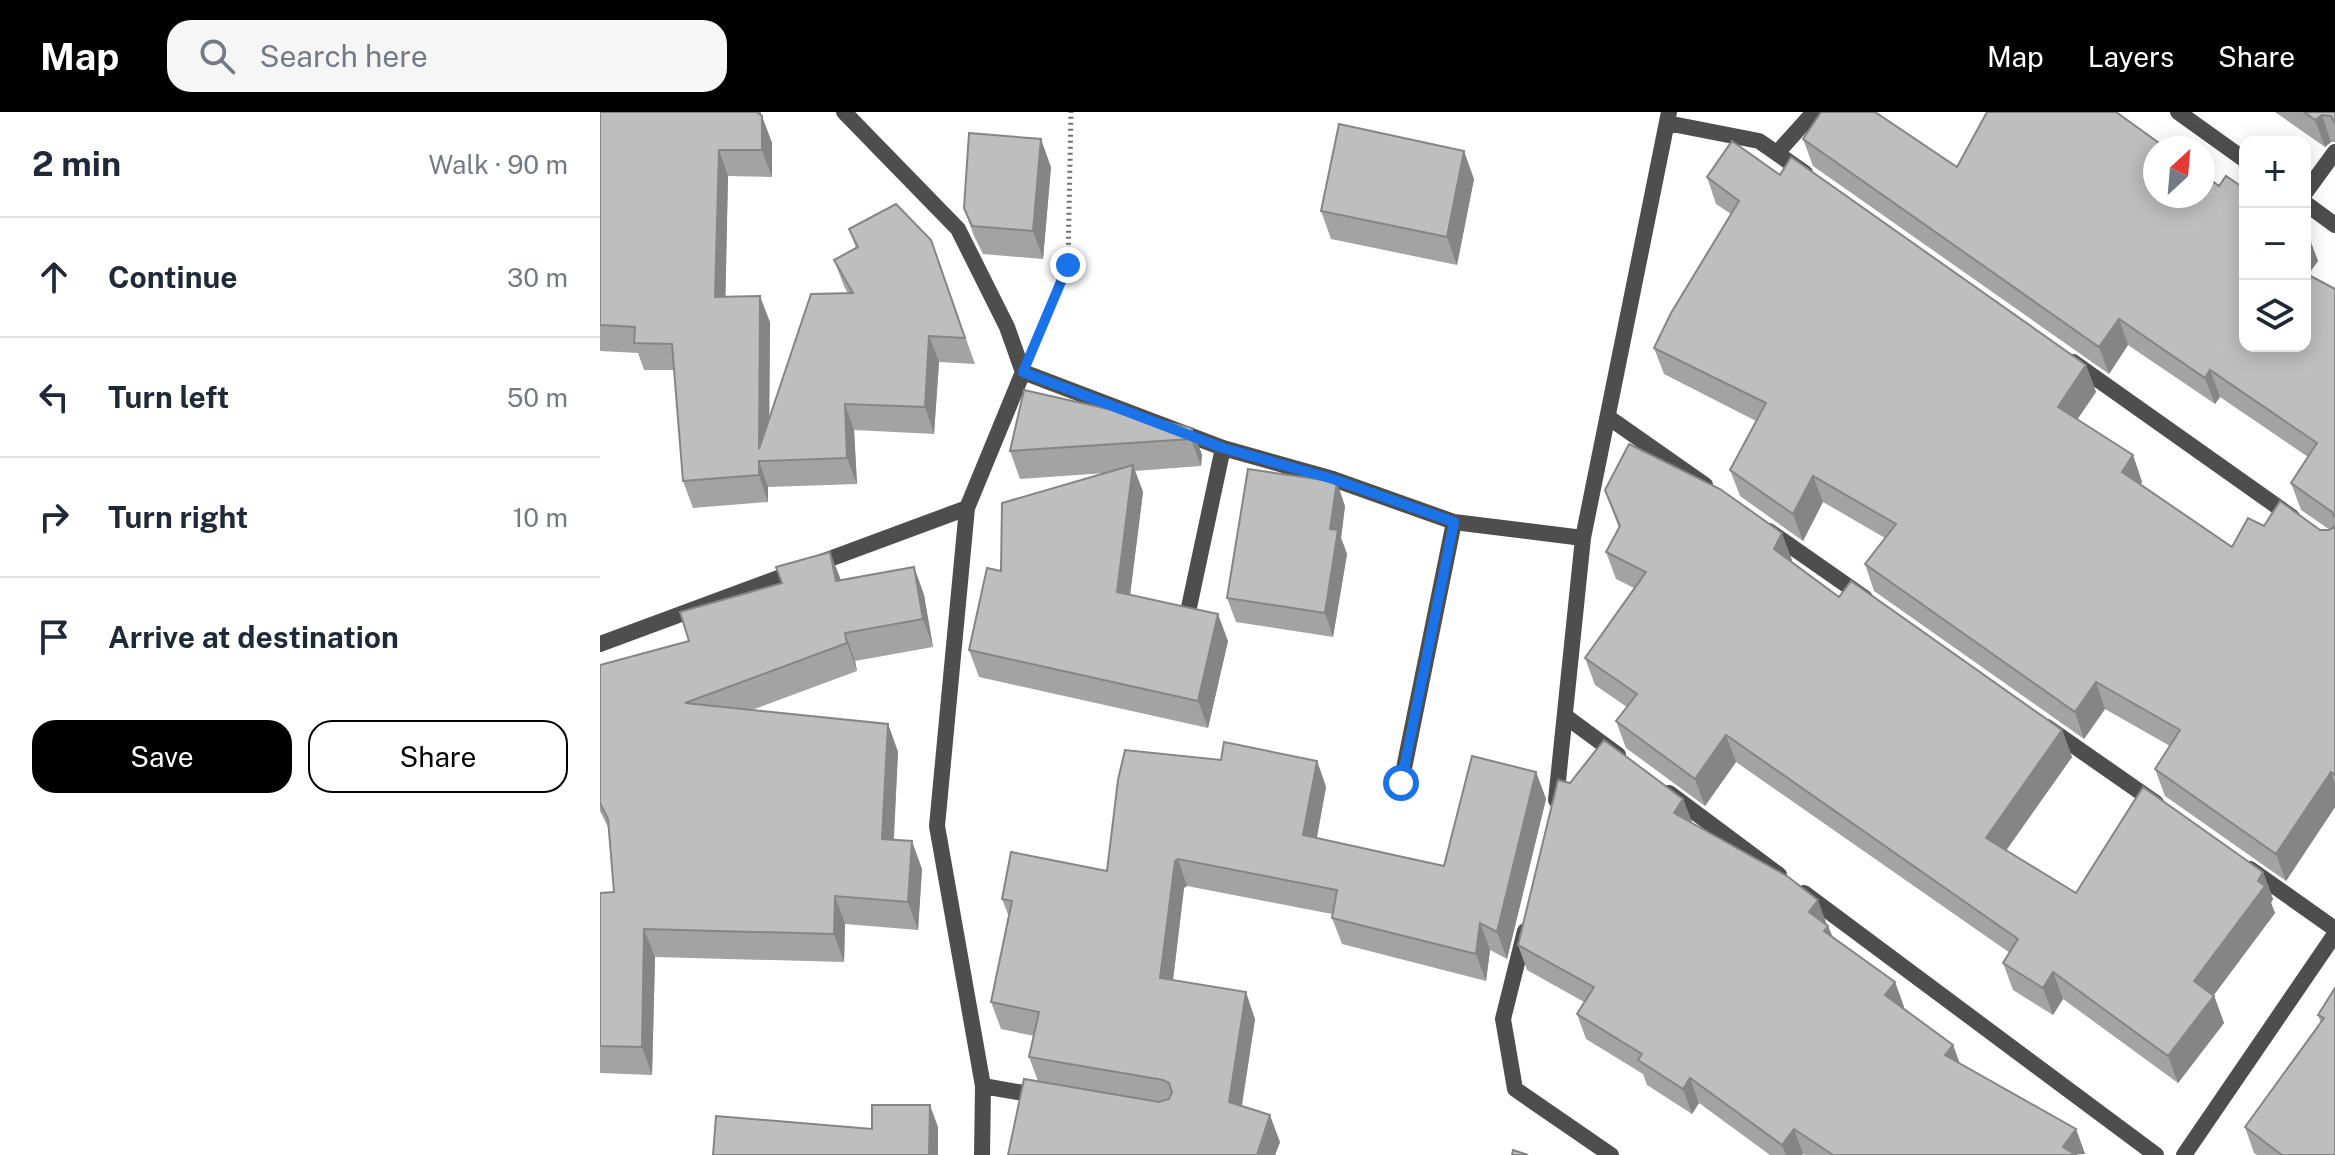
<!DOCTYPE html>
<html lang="en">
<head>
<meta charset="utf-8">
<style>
  :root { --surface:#fff; --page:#f6f6f7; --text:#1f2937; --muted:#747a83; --line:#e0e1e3; --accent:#000 }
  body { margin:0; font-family:"Public Sans",sans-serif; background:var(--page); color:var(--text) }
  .controls { position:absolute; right:24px; top:24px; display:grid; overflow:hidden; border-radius:16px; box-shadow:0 4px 20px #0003 }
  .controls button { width:72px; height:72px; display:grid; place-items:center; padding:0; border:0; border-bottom:2px solid var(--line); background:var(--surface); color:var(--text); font:40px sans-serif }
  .compass { position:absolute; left:1543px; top:24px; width:72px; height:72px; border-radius:50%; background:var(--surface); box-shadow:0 4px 20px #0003; rotate:26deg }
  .stop { position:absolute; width:24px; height:24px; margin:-18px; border:6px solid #1a73e8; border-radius:50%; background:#fff }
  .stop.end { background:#1a73e8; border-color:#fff; box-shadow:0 2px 8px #0008 }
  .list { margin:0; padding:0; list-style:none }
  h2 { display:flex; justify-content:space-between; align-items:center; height:104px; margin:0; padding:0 32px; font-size:34px }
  h2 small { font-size:26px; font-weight:400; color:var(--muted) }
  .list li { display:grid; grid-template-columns:52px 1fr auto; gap:24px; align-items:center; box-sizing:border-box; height:120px; padding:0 32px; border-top:2px solid var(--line) }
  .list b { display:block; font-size:30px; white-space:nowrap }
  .list em { font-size:26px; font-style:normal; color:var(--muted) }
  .actions { display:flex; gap:16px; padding:24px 32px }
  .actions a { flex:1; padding:18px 0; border:2px solid var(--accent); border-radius:24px; text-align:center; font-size:28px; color:var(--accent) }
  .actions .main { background:var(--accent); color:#fff }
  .icon { flex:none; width:44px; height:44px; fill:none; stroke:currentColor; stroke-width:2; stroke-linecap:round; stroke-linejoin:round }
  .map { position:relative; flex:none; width:1735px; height:1043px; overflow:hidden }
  header { display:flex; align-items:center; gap:48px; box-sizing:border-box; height:112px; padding:0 40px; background:var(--accent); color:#fff }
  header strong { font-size:38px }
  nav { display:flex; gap:44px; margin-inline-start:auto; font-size:28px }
  .search { width:560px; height:72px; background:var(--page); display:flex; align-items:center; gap:20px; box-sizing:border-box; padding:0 28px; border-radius:24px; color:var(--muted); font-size:30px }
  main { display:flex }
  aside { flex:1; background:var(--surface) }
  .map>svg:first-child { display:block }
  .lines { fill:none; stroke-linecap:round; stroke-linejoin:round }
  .path { stroke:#707070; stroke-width:5; stroke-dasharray:2 4; stroke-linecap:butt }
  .minor { stroke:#4e4e4e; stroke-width:16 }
  .wall { fill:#a3a3a3 }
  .shaded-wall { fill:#858585 }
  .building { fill:#bebebe; stroke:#858585; stroke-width:2 }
  .route { stroke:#1a73e8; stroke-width:10 }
</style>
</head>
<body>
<header>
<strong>Map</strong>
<div class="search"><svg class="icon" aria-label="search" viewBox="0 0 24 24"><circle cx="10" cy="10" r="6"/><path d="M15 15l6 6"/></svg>Search here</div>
<nav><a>Map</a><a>Layers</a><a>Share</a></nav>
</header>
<main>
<aside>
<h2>2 min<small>Walk · 90 m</small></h2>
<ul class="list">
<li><svg class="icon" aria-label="ahead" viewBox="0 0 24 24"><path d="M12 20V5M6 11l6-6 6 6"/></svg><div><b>Continue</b></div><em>30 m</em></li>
<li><svg class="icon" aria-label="left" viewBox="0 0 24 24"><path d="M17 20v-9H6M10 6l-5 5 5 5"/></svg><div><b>Turn left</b></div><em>50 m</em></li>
<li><svg class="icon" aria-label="right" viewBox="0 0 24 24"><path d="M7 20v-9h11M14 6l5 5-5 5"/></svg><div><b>Turn right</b></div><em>10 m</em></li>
<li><svg class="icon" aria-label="arrive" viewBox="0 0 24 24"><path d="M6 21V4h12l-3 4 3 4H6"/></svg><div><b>Arrive at destination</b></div></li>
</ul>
<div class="actions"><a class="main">Save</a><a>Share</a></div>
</aside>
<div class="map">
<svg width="1735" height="1043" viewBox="0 0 1735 1043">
  <rect width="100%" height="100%" fill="#fff"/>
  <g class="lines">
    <!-- path -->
    <path class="path" d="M445,206L468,153L471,0"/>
    <!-- minor -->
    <path class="minor" d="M244,0L358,117L407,215L423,260L367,396L337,714L383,974L382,1043
      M1578,0L1645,48
      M1067,11L1159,29L1205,61
      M1177,41L1214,0
      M1705,81L1735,40
      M1705,91L1735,113
      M1473,250L1692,405
      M423,260L623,336L733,367L854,410L983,426
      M1008,305L1105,373
      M1169,419L1265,486
      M588,500L623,336
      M0,532L367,396
      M965,604L1018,643
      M1447,615L1556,691
      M801,671L854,410
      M1069,681L1179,763
      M956,688L983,426L1069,0
      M1650,757L1735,817
      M1204,781L1556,1043
      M925,819L903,907L915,977L1011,1043
      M383,974L441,984
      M1584,1043L1735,822"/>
  </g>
  <!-- wall -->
  <path class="wall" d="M0,0H161V3L172,31V65L128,64L125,185L170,210L169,307L248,182L244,174L234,148L256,136L249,117L331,128L375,252L339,250L334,322L254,318L257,372L168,375V390L93,396L83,369L74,258H44L38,241L0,239Z
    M1675,0H1735V30H1731L1725,35Z
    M1526,8L1619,74L1705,120L1718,149L1708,163L1735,177V695L1686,769L1565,684L1555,657L1570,634L1505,597L1484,627L1274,479L1265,452L1285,426L1223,390L1203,429L1140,384L1130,358L1156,309L1064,262L1054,236L1131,102L1116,92L1107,65L1180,63L1486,253L1496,280L1477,308L1533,343L1542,370L1541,372L1632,435L1664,414L1730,418L1701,398L1691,371L1708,345L1620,285L1615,292L1528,233L1509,262L1213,54L1203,27L1357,55Z
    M451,55L443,147L383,142L374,124L364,96Z
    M874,67L857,153L731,127L721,99Z
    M592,316L602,343L601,354L535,359L543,380L530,483L628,529L608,616L379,565L369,538L401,459L505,361L420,367L410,339Z
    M1005,378L1192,448L1191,450L1239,485L1462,618L1472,645L1406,738L1476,781L1663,760L1673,787L1671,791L1675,801L1614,883L1624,911L1578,971L1463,887L1453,903L1413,878L1403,851L1410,841L1136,650L1105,694L1026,636L1016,609L1027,595L995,573L985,546L1034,476L1016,467L1006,440L1019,416Z
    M745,394L741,426L747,442L733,525L636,510L627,486Z
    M314,455L324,483L333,535L255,549L257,559L152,598L288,612L298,640L294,728L322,757L318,818L245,812L244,850L55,845L52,963L0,961V781L14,780L9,717L0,699V553L89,529L182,471L241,468Z
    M621,648L717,649L726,675L717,726L844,754L936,660L946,687L907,847L890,838L886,869L742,832L732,806V802L587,774L584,776L573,868L655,907L642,994L680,1030L675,1043H408L438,969L429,945L434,924L401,917L391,890L409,805L402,787L507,759Z
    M970,671L1083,687L1092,711L1228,814L1233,825L1295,870L1304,895L1303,896L1353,933L1360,952L1476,1017L1485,1042L1205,1043L1203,1042L1202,1043H1170L1099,991L1092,1002L1047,973L1043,962L986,927L977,902L984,890L927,858L918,833Z
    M1735,876V1043H1657L1654,1041L1645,1015L1721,911L1718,903Z"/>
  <!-- shaded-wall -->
  <path class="shaded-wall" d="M1722,3L1731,30L1725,35L1715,8Z
    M162,4L172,31V65L162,38Z
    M441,27L451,55L443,147L433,119Z
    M119,38L128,64L125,211L115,185Z
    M864,39L874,67L857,153L847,125Z
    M1708,122L1718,149L1705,167V126Z
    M160,184L170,210L169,348L159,337Z
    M1519,207L1528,233L1509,262L1499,235Z
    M329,224L339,250L334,322L325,295Z
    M1486,253L1496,280L1467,322L1458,295Z
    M1610,258L1620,285L1615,292L1605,266Z
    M245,292L254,318L257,372L247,346Z
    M592,316L602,343L601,354L591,327Z
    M1533,343L1542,370L1532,386L1522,360Z
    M159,349L168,375V390L159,363Z
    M533,353L543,380L527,507L517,480Z
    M1213,364L1223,390L1203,429L1193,402Z
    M737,370L745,394L741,426L747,442L733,525L725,501L730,417Z
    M1182,421L1192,448L1184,464L1174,437Z
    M230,440L241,468L246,497L236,469Z
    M314,455L324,483L333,535L323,507Z
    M618,502L628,529L608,616L598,589Z
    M245,521L255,549L257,559L247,531Z
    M1496,570L1505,597L1484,627L1475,600Z
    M288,612L298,640L292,755L282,727Z
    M1462,618L1472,645L1396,753L1386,726Z
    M1126,623L1136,650L1105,694L1095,667Z
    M717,649L726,675L712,750L703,723Z
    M936,660L946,687L907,847L897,820Z
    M1731,660L1735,672V695L1686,769L1676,742Z
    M1083,687L1093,712L1074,701Z
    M312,729L322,757L318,818L308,790Z
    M578,747L587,774L584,776L570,893L560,866L575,749Z
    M1663,760L1673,787L1671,791L1675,801L1604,896L1594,869Z
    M235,784L245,812L244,850L234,822Z
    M1218,788L1227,813L1209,800Z
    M880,811L890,838L886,869L876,842Z
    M1228,814L1238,839L1224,819Z
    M44,817L55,845L52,963L42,935Z
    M1453,860L1463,887L1453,903L1443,876Z
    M1295,870L1304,895L1294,908L1285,883Z
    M646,880L655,907L638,1017L629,990Z
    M1614,884L1624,911L1578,971L1568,944Z
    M1353,933L1362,958L1345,943Z
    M1090,966L1099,991L1092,1002L1083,977Z
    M330,993L338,1015V1043H329Z
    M670,1003L680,1030L675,1043H657Z
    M1194,1017L1203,1042L1202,1043H1186L1182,1033Z
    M1476,1017L1485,1042L1466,1043L1463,1035Z"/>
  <!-- building -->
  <path class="building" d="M0,0H157L162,4V38H119L115,185L160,184L159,337L211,182L253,181L234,148L258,135L249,117L296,92L331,128L365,226L329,224L325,295L245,292L247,346L159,349V363L83,369L72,232L34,231L35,215L0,213Z
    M1221,0H1275L1357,55L1387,0H1516L1566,36H1555V84H1603V62L1619,74L1626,64L1645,77V234H1705V161L1735,177V406L1732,400L1691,371L1717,331L1610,258L1605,266L1519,207L1499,235L1203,27Z
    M1704,0H1735V11L1731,4L1722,3L1715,8Z
    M739,12L864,39L847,125L721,99Z
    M369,21L441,27L433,119L372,114L364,96Z
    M1132,29L1180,63L1191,45L1486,253L1458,295L1533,343L1522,360L1632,435L1648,406L1664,414L1680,389L1720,418H1729L1734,415L1735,412V663L1731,660L1676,742L1555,657L1580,618L1496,570L1475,600L1265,452L1296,412L1213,364L1193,402L1130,358L1166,291L1054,236L1071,201L1139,89L1107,65Z
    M424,278L592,316L591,327L410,339Z
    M1029,332L1120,377L1182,421L1174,437L1239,485L1251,469L1462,618L1386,726L1476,781L1543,675L1663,760L1658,769L1665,774L1594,869L1614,884L1568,944L1453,860L1443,876L1403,851L1418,827L1126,623L1095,667L1016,609L1037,582L985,546L1046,460L1006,440L1020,414L1005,378Z
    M533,353L517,480L618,502L598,589L369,538L387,456L401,459L402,391Z
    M648,357L737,370L730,417L738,418L725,501L627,486Z
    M230,440L236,469L314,455L323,507L245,521L247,531L85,591L288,612L282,727L312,729L308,790L235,784L234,822L44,817L42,935L0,934V781L14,780L8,707L0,691V553L89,529L80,500L182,471L176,455Z
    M1004,628L1083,687L1074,701L1187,764L1218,788L1209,800L1228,814L1224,819L1295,870L1285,883L1353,933L1345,943L1476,1017L1463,1035L1476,1043H1233L1194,1017L1182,1033L1090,966L1083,977L1038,948L1042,942L977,902L994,875L918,833L958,668L970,671Z
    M624,630L717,649L703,723L844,754L872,644L936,660L897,820L880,811L876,842L732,806L737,778L578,747L575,749L560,866L646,880L629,990L670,1003L657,1043H408L424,967L559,990L569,987L572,980L569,971L563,968L429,945L439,900L391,890L412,789L402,787L411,740L507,759L518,668L525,638L621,648Z
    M1735,876V1043H1682L1645,1015L1724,906L1718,903Z
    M272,993H330L329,1043H113L116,1004L272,1017Z
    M913,1038L928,1043H912Z"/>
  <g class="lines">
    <!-- route -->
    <path class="route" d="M468,153L423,260L623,336L733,367L854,410L801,671"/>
  </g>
</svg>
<div class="controls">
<button>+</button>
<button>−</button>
<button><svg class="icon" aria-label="layers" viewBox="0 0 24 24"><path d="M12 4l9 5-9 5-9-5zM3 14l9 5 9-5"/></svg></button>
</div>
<svg class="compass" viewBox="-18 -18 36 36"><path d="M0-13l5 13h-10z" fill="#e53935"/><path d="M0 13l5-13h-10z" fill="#747a83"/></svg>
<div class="stop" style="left:801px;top:671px"></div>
<div class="stop end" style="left:468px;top:153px"></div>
</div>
</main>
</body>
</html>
